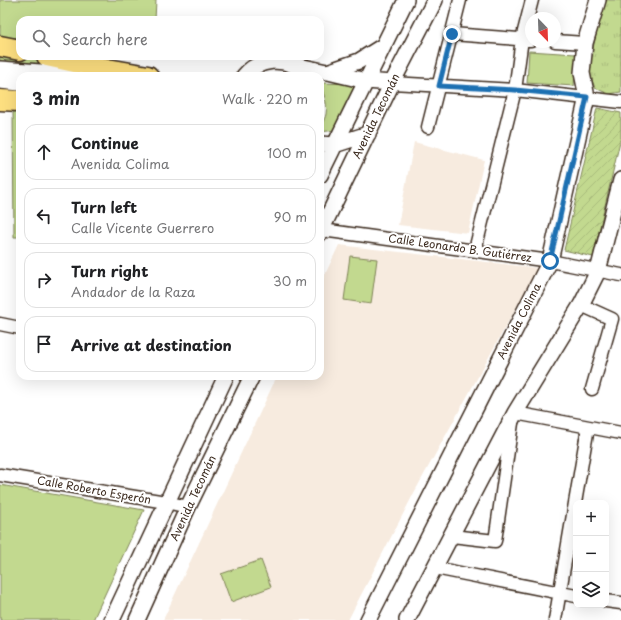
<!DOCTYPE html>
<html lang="en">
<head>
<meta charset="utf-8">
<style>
  :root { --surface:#fff; --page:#f2f2f2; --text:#202124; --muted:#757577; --line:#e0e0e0 }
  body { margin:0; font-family:"Playpen Sans",sans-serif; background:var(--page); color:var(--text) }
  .controls { position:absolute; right:12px; bottom:12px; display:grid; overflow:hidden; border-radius:8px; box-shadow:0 4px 16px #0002 }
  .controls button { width:36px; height:36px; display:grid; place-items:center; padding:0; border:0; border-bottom:1px solid var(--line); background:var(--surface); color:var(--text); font:20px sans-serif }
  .compass { position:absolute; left:525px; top:12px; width:36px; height:36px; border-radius:50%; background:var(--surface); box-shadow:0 4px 16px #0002; rotate:157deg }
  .stop { position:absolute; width:12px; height:12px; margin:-9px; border:3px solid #1f6fb2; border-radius:50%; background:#fff }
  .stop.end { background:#1f6fb2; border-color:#fff; box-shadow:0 1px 4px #0008 }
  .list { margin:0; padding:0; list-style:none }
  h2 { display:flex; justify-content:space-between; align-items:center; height:52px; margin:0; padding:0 16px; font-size:17px }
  h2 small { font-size:13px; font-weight:400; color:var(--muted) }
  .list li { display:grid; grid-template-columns:26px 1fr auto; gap:12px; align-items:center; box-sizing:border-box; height:56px; margin:0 8px 8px; padding:0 8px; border:1px solid var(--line); border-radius:12px }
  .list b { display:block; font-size:15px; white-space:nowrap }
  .list p { margin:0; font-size:13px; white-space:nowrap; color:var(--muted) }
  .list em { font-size:13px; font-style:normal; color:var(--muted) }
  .icon { flex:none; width:22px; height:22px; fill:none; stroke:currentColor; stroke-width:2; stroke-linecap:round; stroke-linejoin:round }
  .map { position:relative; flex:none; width:621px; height:620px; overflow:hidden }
  .search { position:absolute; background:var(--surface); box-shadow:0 4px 16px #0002; left:16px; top:16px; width:308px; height:44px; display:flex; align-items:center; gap:10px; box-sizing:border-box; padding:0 14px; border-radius:12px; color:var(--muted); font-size:15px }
  .panel { position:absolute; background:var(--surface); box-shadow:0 4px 16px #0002; left:16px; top:72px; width:308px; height:308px; border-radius:12px }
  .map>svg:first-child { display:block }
  .built { fill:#f7ebdf }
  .grass { fill:#c2d98f; stroke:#7e8256 }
  .park { fill:url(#park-tufts); stroke:#7e8256 }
  .garden { fill:url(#garden-furrows); stroke:#7e8256 }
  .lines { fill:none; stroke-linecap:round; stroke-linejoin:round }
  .minor-casing { stroke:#3b2a1e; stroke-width:15 }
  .tertiary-casing { stroke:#3b2a1e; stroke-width:18 }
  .trunk-casing { stroke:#3b2a1e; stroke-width:23 }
  .minor { stroke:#fff; stroke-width:12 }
  .tertiary { stroke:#fff; stroke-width:15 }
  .trunk { stroke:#fddf80; stroke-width:20 }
  .route { stroke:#1f6fb2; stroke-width:5 }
  .labels { text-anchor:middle; stroke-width:4; stroke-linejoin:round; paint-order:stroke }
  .street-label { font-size:11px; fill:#3b2a1e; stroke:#fff }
</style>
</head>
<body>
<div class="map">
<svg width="621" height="620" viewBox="0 0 621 620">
  <defs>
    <pattern id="park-tufts" width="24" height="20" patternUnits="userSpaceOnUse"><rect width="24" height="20" fill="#c2d98f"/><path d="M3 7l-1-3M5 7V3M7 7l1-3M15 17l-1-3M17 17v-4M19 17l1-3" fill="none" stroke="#a8ba7b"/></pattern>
    <pattern id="garden-furrows" width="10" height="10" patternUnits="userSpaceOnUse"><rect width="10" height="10" fill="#c2d98f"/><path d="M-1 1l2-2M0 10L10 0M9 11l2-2" fill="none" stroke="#a8ba7b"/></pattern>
  </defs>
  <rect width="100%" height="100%" fill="#fff"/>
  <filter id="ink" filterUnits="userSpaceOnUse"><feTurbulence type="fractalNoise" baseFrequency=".025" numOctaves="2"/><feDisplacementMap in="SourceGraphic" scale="8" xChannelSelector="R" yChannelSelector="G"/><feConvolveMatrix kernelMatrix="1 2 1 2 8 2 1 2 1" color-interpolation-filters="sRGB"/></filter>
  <g filter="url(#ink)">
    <!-- built -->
    <path class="built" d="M414,142L484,160L468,233L398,225Z
      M339,245L538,268L415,491L348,620H163L277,376H320V285Z"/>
    <!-- grass -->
    <path class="grass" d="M0,0H156L155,20H20V38L0,37Z
      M529,51L576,54L574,86L527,83Z
      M0,52L110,74L0,63Z
      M320,83L353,84L355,89L336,130L320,132C320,125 325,120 326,114C328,101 323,94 320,83Z
      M13,112H20V237H14Z
      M350,256L377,259L371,304L344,300Z
      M0,485L144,510L93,620H0Z
      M261,560L271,587L231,602L221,574Z"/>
    <!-- park -->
    <path class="park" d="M604,0H621V92L609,94L595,88L588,70Z"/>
    <!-- garden -->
    <path class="garden" d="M597,108L621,113V137L593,257L564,250Z"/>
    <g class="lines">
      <defs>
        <path id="minor" d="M452,34L531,40
          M555,41L585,43
          M392,83L515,90L621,102
          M428,127L460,0
          M322,230L550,261L621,275
          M475,250L515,90L522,39L532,0
          M581,305L612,319L592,389
          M0,324L20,328
          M515,413L621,433
          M0,475L166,502L188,507
          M452,536L495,541L512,423
          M435,568L576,596
          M606,601L621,603
          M555,620L588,427"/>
        <path id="tertiary" d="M294,65L327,72L359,61L383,46
          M0,69L95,76
          M328,72L366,81L392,83
          M244,76C259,58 284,57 302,70
          M0,81L20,83
          M320,144L334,145L368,134
          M320,175L406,0
          M320,233L392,83L435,0
          M112,620L226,376
          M137,620L188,507L252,376
          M368,620L550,261L587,97L582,73L585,43L598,0
          M407,620L515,413L581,305L598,271L621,180"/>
        <path id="trunk" d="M0,46L20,50
          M47,56L102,68L148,76
          M0,100L20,101"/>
      </defs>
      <!-- minor casing -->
      <use href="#minor" class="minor-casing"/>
      <!-- tertiary casing -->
      <use href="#tertiary" class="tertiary-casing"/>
      <!-- trunk casing -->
      <use href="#trunk" class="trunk-casing"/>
      <!-- minor -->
      <use href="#minor" class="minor"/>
      <!-- tertiary -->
      <use href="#tertiary" class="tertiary"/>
      <!-- trunk -->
      <use href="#trunk" class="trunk"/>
    </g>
  </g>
  <g class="lines" filter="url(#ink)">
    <!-- route -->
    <path class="route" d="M452,34L439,86L515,90L587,97L550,261"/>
  </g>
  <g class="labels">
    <!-- street labels -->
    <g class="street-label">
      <text transform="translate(376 116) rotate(-64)" y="4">Avenida Tecomán</text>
      <text transform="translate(460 248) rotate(8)" y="4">Calle Leonardo B. Gutiérrez</text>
      <text transform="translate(519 321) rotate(-63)" y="4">Avenida Colima</text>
      <text transform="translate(94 490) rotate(10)" y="4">Calle Roberto Esperón</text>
      <text transform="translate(193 498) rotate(-65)" y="4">Avenida Tecomán</text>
    </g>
  </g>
</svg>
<div class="controls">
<button>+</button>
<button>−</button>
<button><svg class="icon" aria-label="layers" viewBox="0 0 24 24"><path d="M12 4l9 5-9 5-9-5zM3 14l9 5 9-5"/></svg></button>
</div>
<svg class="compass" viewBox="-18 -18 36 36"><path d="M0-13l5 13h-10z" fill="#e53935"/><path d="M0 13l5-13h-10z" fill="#757577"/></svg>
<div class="stop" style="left:550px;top:261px"></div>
<div class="stop end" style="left:452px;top:34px"></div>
<div class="search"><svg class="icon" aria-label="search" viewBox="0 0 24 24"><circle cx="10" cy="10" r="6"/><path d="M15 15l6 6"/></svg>Search here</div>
<section class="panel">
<h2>3 min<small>Walk · 220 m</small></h2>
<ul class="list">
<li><svg class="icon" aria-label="ahead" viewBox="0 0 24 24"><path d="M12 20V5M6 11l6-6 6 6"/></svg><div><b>Continue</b><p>Avenida Colima</p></div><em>100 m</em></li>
<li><svg class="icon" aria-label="left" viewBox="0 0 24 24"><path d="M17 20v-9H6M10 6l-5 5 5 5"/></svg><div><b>Turn left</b><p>Calle Vicente Guerrero</p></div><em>90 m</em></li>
<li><svg class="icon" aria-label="right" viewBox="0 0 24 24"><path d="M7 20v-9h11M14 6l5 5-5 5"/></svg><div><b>Turn right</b><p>Andador de la Raza</p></div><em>30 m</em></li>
<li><svg class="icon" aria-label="arrive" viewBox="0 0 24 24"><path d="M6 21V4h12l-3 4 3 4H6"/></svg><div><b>Arrive at destination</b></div></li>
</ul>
</section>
</div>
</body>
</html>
